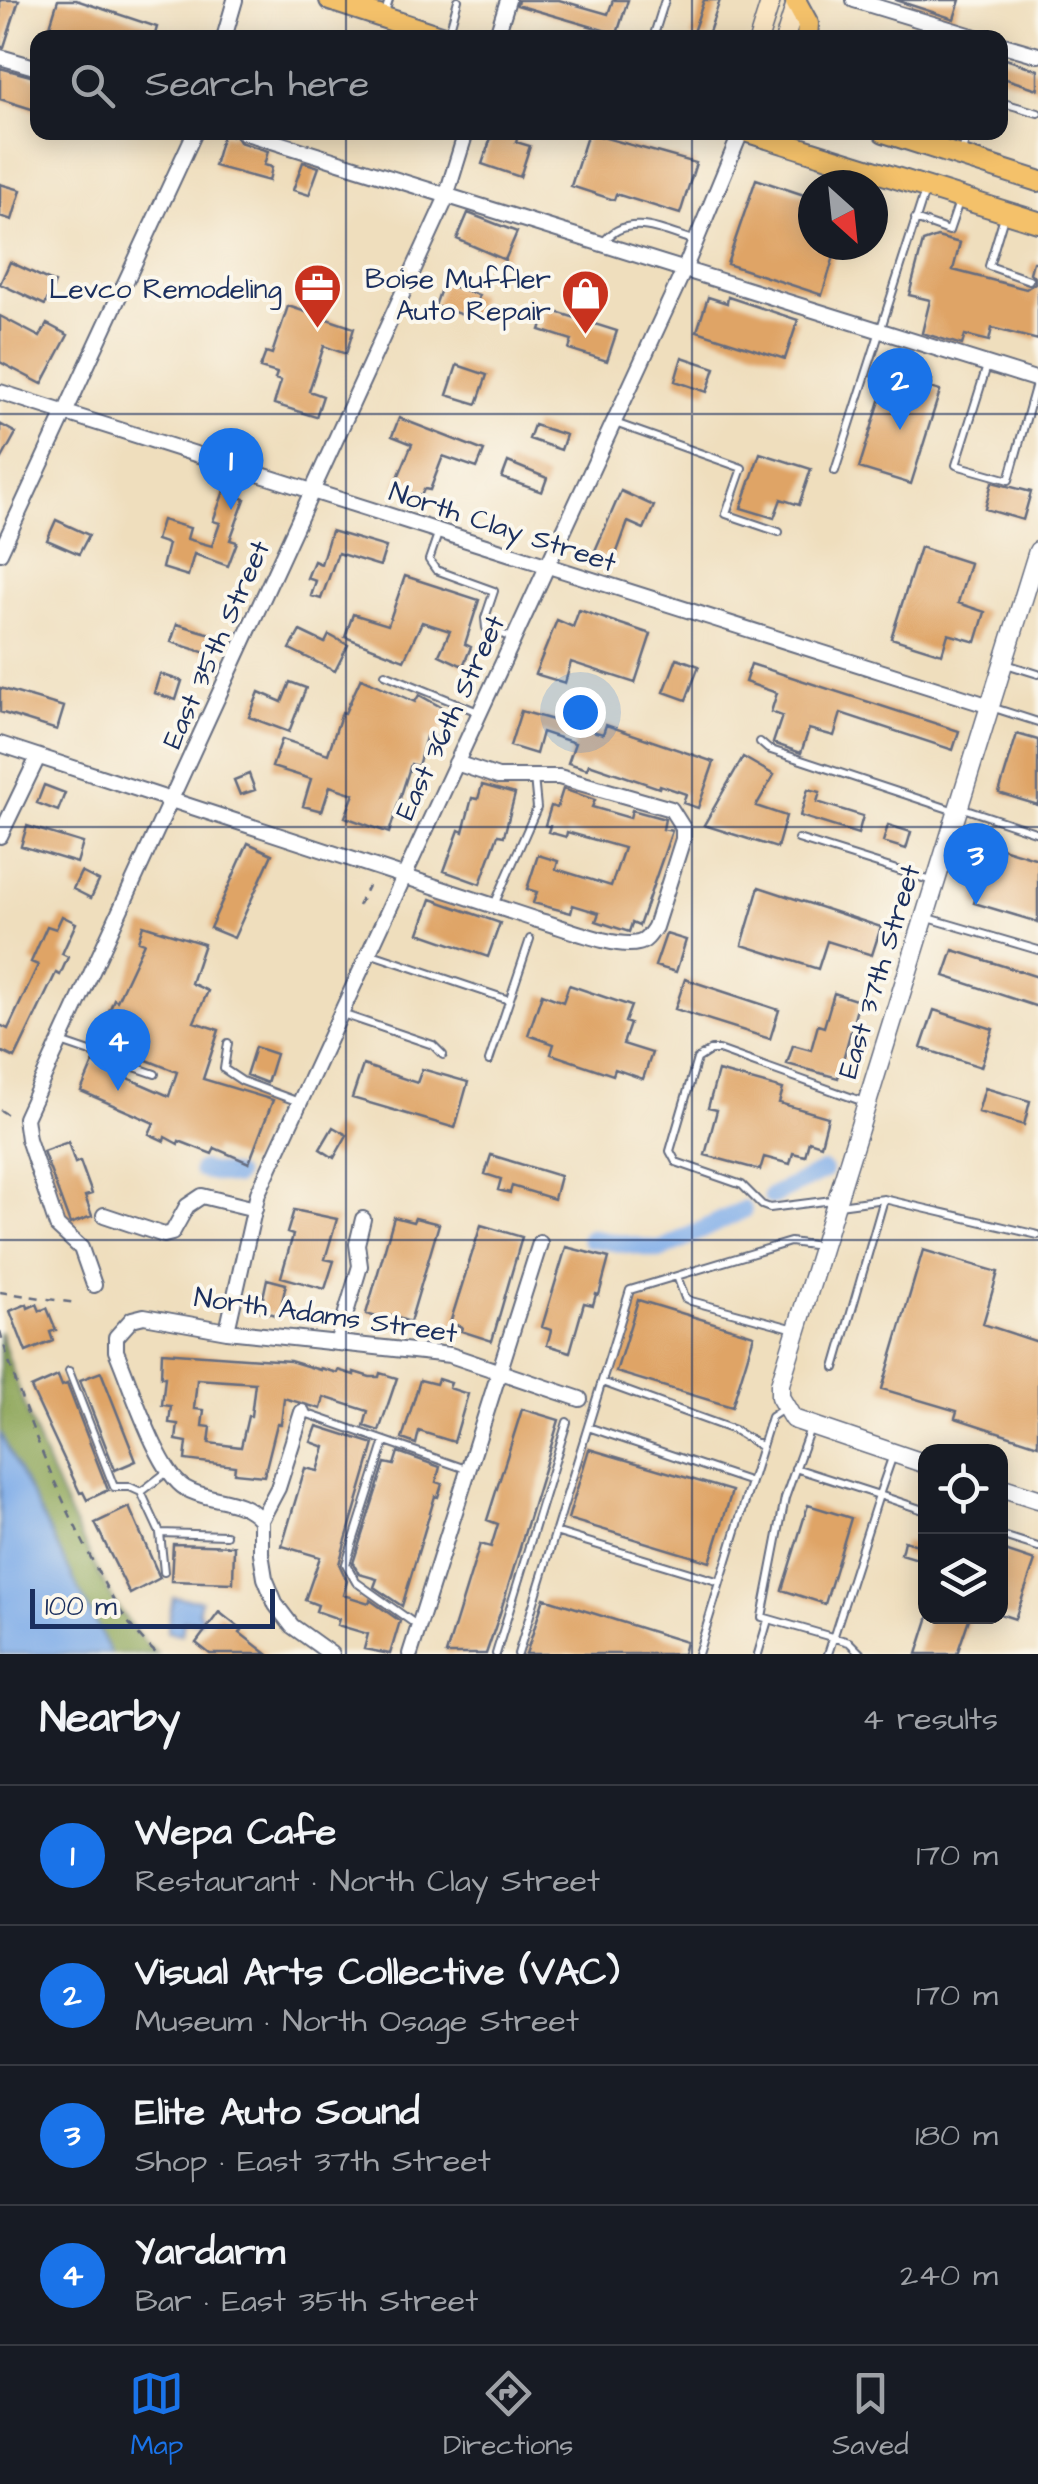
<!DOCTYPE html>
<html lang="en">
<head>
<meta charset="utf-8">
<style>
  :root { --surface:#171b24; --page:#20242c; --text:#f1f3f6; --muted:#9ea1a6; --line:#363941; --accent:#1a73e8 }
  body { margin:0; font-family:"Architects Daughter",sans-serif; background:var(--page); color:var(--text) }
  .controls { position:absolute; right:30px; bottom:30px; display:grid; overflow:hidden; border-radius:20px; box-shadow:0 5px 25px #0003 }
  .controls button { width:90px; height:90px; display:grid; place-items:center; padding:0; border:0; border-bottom:2px solid var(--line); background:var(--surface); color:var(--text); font:50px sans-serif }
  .compass { position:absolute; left:798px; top:170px; width:90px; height:90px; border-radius:50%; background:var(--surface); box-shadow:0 5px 25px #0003; rotate:153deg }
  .scale { position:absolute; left:30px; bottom:25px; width:245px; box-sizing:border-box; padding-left:10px; border:5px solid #1b2f5e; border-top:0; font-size:28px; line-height:35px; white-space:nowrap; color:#1b2f5e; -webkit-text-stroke:8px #fbf7ec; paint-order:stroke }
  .you { position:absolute; left:580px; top:712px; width:35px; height:35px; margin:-25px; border:8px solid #fff; border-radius:50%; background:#1a73e8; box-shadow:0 0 0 15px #1a73e833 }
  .badge { display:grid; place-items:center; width:65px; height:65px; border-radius:50%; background:var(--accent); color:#fff; font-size:32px; font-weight:700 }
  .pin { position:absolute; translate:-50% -82px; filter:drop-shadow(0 2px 5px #0008) }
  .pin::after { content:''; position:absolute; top:52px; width:35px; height:30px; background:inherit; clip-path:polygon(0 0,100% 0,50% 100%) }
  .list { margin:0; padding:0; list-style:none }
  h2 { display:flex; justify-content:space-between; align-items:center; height:130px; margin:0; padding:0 40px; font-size:42px }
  h2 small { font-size:32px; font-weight:400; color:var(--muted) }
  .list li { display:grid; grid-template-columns:65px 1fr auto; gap:30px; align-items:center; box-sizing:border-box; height:140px; padding:0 40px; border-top:2px solid var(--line) }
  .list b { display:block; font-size:38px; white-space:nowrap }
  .list p { margin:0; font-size:32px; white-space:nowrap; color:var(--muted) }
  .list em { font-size:32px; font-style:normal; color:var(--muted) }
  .icon { flex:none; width:55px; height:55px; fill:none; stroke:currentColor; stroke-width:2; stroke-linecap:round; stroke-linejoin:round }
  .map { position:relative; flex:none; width:1038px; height:1654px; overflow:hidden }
  .search { position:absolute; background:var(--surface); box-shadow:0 5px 25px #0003; left:30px; right:30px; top:30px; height:110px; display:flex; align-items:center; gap:25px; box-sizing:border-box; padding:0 35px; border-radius:20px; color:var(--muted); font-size:38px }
  .sheet { height:690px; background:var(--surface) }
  nav { display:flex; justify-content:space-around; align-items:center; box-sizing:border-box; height:140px; border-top:2px solid var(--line); background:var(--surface); font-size:28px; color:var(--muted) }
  nav a { display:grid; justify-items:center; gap:5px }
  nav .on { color:var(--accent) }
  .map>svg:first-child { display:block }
  .forest { fill:#8ba456; stroke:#536a5a; stroke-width:2.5 }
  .water { fill:#7eace8; stroke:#4c6ea3; stroke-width:2.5 }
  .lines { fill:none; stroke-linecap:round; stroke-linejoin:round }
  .canal { stroke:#7eace8; stroke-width:18 }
  .building { fill:#dfa466; fill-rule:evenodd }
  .service-casing { stroke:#656c7f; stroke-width:10 }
  .minor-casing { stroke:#656c7f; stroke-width:18 }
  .tertiary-casing { stroke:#656c7f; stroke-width:21 }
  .secondary-casing { stroke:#656c7f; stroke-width:21 }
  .primary-casing { stroke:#656c7f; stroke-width:24 }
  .path { stroke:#656c7f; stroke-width:2.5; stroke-dasharray:8 8; stroke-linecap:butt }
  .service { stroke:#fff; stroke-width:6 }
  .minor { stroke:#fff; stroke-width:14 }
  .tertiary { stroke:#fff; stroke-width:18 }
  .secondary { stroke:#fbe6c3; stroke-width:18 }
  .primary { stroke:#f4c16a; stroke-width:20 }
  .grid { fill:none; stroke:#1b2f5e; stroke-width:2.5; stroke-opacity:0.55 }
  .labels { text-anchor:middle; stroke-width:8; stroke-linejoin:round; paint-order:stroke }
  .poi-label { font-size:28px; fill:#1b2f5e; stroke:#fbf7ec; text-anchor:end }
  .street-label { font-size:28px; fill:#1b2f5e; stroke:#fbf7ec }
</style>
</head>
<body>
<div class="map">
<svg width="1038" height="1654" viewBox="0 0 1038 1654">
  <rect width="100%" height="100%" fill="#fbf7ec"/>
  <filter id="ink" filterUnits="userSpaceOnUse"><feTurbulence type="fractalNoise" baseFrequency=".01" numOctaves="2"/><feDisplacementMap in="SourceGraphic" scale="20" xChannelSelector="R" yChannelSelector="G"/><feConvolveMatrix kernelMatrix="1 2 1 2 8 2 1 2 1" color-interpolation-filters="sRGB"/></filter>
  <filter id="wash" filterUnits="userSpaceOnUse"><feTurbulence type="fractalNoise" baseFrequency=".0048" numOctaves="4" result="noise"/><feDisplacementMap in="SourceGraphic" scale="40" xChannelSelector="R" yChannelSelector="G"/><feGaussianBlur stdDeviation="2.25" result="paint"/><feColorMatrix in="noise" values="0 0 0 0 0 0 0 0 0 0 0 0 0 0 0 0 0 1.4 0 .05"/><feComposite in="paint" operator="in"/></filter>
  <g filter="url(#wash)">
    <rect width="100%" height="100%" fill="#efdebd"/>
    <!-- forest -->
    <path class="forest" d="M0,1331C22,1405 50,1476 85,1546C105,1586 123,1624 157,1654H111L0,1433Z"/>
    <!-- water -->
    <path class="water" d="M0,1433L111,1654H0Z
      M173,1597L201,1600L198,1612L201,1614L200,1622L184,1620L182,1634L167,1632Z"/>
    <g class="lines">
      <!-- canal -->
      <path class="canal" d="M202,1170L235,1176
        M772,1196L823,1171
        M590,1238L660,1250L743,1210"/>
    </g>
    <g id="blocks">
      <!-- building -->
      <path class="building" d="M0,0H19L4,47H0Z
        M58,0H76L157,27L154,38H85L50,26Z
        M518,0H559L608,14L613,0H628L617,34L517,5Z
        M704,0H720L707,38H691Z
        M895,0H960L954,19Z
        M1000,57L1038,70V89L1000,77Z
        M0,68L38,78V111L0,99Z
        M233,132L239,142L268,151L264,165L272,167L269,181L214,166L223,134L231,136Z
        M493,132H519L516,142L530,146L520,177L482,164Z
        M588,133L696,163L680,214L616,194L614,200L571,186Z
        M303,162L319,167L309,195L293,190Z
        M756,179L813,198V245L836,250L822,295L727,264Z
        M0,184L21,190L12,220L0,216Z
        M468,213L517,232L505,260L457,239Z
        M937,237L960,243L953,270L1026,289L1035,283V278L1030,273L1033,262H1038V340L992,328L989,341L965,335L962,345L922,333L930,300L909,295L923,242Z
        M10,262L55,283L45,305L0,284Z
        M443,283L479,295L472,318L435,306Z
        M708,297L727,303L728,297L798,320L785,359L697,331Z
        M288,306L354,328L346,354L324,346L309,391L323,396L316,417L274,404L281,381L275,379L277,373L260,368L266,352L272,354Z
        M547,309L617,331L607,361L569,349L572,340L540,330Z
        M0,316L40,337L47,324L68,335L42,384L0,362Z
        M682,357L715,368L707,392L675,381Z
        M457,365L487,375L477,404L447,395Z
        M908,372L932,380L930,388L940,391L911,484L859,468L888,375L905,380Z
        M399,418L484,451L477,468L443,456L430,490L424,489L421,496L394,487L412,444L392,436Z
        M0,424L16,433L0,462Z
        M534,425L566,435L561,450L529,439Z
        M760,453L811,469L799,505L781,499L774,518L741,508Z
        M508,462L547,478L542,492L502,478Z
        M992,482L1031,492L1023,520L985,509Z
        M224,491L245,499L230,540L237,542L228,566L194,554L188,576L162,568L168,544L156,540L162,520L190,528L187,539L212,546L220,523L213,521Z
        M621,491L654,506L644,529L628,522L614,560L594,553Z
        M56,520L89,535L79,554L47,540Z
        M331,531L386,547L380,566L338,553L321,599L311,596L316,581L307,578L314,561L321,564Z
        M920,547L970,563L958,603L985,612L976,642L948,634L942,654L891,638Z
        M405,576L479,600L465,644L471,647L463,666L439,655L450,631L422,622L404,660L345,637L353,614L388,625Z
        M579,610L651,634L635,683L571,662L565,683L535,674L557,620L573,627Z
        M177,624L218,636L212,655L171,642Z
        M300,631L325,643L329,635L348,645L335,671L290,649Z
        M677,658L699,666L686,700L664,692Z
        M751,664L959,731L953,750L841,713L834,736L809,729L801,753L773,743L782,716L771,712L777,693L745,682Z
        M160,674L182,681L176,700L154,693Z
        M361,678L415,702L419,695L450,712L434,741L426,737L418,766L411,764L389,833L345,817L354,794L330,786L322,811L303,806L311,779L272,767L282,739L328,754L342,712L345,713Z
        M290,682L306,688L289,732L249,717L259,692L282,702Z
        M0,688L64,707L57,730L0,712Z
        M521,711L603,734L606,725L714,762L698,808L683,803L686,794L660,785L659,788L589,764L587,769L568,763L575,743L542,732L536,754L510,746Z
        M1017,734L1038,740V805L999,793Z
        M743,757L774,775L756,806L786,816L777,848L704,825Z
        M249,774L255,790L240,795L234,780Z
        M44,785L65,793L58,811L37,803Z
        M482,785L515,794L504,836L498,835L480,884L444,871L459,830L463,832L472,798L478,799Z
        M563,789L595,800L592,807L630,818L632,810L665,819L663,829L672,831L639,926L632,923L629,932L596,921L599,913L573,905L571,913L533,903L537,892L527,889L538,855L558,861L556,869L611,886L624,848L567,832L566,837L548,832L550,826L545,825L551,806L557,808Z
        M808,789L820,792L817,802L863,816L858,834L800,816Z
        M888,825L911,832L906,849L883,842Z
        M27,826L83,843L77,863L21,846Z
        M248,843L272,854L234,938L210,928Z
        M992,845L1038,859V922L974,903Z
        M81,872L99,881L91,898L73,889Z
        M759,887L881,927L872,955L827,941L818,969L742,945Z
        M431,899L500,923L488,957L419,933Z
        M62,916L76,923L62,954L68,957L60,975L56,973L15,1058L0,1051V1025L8,1029L38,965L31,962L47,926L56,929Z
        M143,925L204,944L191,983L208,991L194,1022L219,1030L203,1079L273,1100L249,1163L215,1148L212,1154L179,1141L178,1144L165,1137L164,1141L149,1134L154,1123L81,1091L93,1063L169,1096L177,1072L97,1040L114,999L117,1001L144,943L138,941Z
        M666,934L686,940L676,972L655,966Z
        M953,950L1038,977V1007L944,976Z
        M685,979L779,1010L770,1039L675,1009Z
        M569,985L631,1006L625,1022L630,1024L623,1044L652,1053L643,1079L615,1069L613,1075L551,1054L554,1044L528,1035L542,994L563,1002Z
        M834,993L859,1001L838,1078L787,1064L793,1045L811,1050L818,1025L824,1027Z
        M934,1010L993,1029L981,1067L921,1048Z
        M255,1047L276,1054L267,1083L246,1075Z
        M363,1065L417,1083L422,1069L468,1082L455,1128L352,1098Z
        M718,1071L783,1089L779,1103L828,1117L821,1145L809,1141L805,1156L793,1153L790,1164L764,1157L760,1170L705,1155L717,1110L708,1108Z
        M985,1088L1030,1101L1024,1125L978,1112Z
        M333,1127L347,1135L334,1158L320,1149Z
        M68,1142L75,1163L80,1161L92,1194L85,1196L92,1216L70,1224L43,1151Z
        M491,1155L560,1176L554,1199L512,1186L510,1193L498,1190L501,1179L485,1174Z
        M294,1210L337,1219L325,1259L334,1261L325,1289L281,1277L293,1235L287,1233Z
        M394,1217L413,1222L415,1218L439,1224L410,1322L392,1316L390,1321L366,1314Z
        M481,1225L522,1237L492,1341L461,1331L462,1327L450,1323Z
        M566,1247L609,1258L599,1295L596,1294L593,1305L584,1303L570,1352L547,1345L551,1330L542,1327Z
        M923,1250L998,1272L983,1324L1038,1342V1445L955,1418L957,1411L882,1389Z
        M267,1279L286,1284L279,1316L260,1311Z
        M638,1300L754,1335L732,1407L616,1372Z
        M27,1304L28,1308L37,1304L40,1311L47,1308L56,1330L50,1332L53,1341L26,1352L10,1311Z
        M162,1352L290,1361L320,1370V1368L337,1373L338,1370L354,1375V1372L370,1377H379L380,1373L397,1378L379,1431L364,1426L368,1411L324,1397L321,1409L284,1398L281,1424H277L264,1476L234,1473L235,1466L185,1460L187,1442L176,1440L178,1424L169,1423L171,1406L162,1405L165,1377H161ZM197,1379L255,1383L251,1416H248L241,1447L209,1443L211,1427L202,1426L204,1410L194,1409Z
        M101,1372L136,1461L115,1470L80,1380Z
        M58,1376L62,1386L67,1384L108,1490L87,1500L83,1492L80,1493L31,1388Z
        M438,1379L451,1383L449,1388L468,1394L454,1442L419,1431L416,1444L402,1439L420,1380L436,1384Z
        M522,1409L559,1420L500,1613L486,1654H446L480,1544L491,1547L498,1524L487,1520Z
        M317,1426L374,1444L339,1564L347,1581L343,1595L369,1603L370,1600L400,1621L390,1654L364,1649L368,1634L337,1625L339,1619L316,1611L318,1605L305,1600L320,1557L282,1546L305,1468L318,1471L325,1447L311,1442Z
        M589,1449L732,1491L710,1562L568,1519Z
        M398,1452L440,1467L436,1482L442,1484L438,1497L435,1496L402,1606L374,1587L377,1579L359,1574L353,1563L385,1463L394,1465Z
        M808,1505L851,1518L825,1604L782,1590Z
        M129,1507L160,1578L130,1594L95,1523Z
        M904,1541L925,1547L921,1560L901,1554Z
        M173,1544L234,1546L233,1583L171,1581Z
        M1005,1551L1035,1561L1015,1619L1000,1614V1566Z
        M544,1598L686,1642L683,1654H526Z
        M219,1612L242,1630L240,1633L267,1654H210L196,1643Z
        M929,1616H970L957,1654H917Z"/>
    </g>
  </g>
  <g filter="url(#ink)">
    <use href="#blocks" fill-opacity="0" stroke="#656c7f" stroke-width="2.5"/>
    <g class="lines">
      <defs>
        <path id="service" d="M384,16L389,0
          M448,36L458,0
          M653,38L665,0
          M1000,102L1038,113
          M962,151L968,132
          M1005,213L989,266L1029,280
          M915,219L949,231L960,199
          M602,244C626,211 663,231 695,241
          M987,366L956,465L1009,480L1037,380
          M615,423L742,468L726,514L779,532
          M835,471L925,191
          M438,534L429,560L436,570L494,591L485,618L486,628L512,638
          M1006,664L1038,674
          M385,674L478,712
          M991,707L1038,722
          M760,742L768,749L955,811
          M963,808L1038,833
          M798,839L935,882
          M494,905L537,808L534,777
          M925,917L1038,950
          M369,953L509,1000
          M342,1014L433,1045L443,1055
          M61,1042L155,1074
          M228,1043L224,1069L242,1081L299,1102
          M489,1061L530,939
          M832,1200L770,1208L762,1205L742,1185L676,1162L670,1151L697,1059L711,1050H719L864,1102
          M839,1205L884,1199L1038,1235
          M677,1276L685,1298L691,1301L795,1329
          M835,1368L884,1199
          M69,1371L114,1487H130L141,1492
          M602,1382L734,1430L762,1447
          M302,1412L466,1469
          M588,1427L751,1482
          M810,1428L785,1498L762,1617L849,1642L861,1654
          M385,1441L346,1564L356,1582L418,1626
          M893,1455L879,1495L926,1511
          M795,1468L879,1495L828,1654
          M555,1532L720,1582
          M160,1533L226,1535
          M1000,1535L1038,1547
          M164,1572L160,1533L141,1492L167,1472
          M496,1654L567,1422
          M518,1654L630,1290L790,1242L820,1246
          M698,1654L771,1417L783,1409
          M758,1654L768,1620"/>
        <path id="minor" d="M854,0L979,38
          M224,38L235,0
          M496,38L508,0
          M1000,44L1038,55
          M0,57L38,68
          M243,132L1038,380
          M0,392L990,706
          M0,553L195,132
          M0,744L537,920C561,926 615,949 638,943C646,942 651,933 655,927L683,839V828L671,809L559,777H498L456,763
          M0,836L38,757
          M104,1215L164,1235L172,1233L187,1206L202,1196L255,1209
          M94,1285L81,1248L57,1226L28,1139L25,1118L444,203L466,132
          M227,1331L258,1193L684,270L741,132
          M337,1343L360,1266L357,1244L363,1219
          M302,1412L278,1488L261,1520V1553L265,1578L276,1605L292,1626L331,1654
          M261,1520C241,1496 210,1503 185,1488C158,1472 130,1383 116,1351V1337L132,1319L144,1316L227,1331L450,1355L580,1399
          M410,1654L540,1243"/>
        <path id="tertiary" d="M926,1464L793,1419L780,1397V1384L1038,551
          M1000,1487L1038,1499"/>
        <path id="secondary" d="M759,38L771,0
          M785,38L797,0"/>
        <path id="primary" d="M330,0L446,38
          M796,2L808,24L807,38
          M748,132L1038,222
          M884,132L1038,181"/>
      </defs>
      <!-- service casing -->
      <use href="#service" class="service-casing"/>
      <!-- minor casing -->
      <use href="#minor" class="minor-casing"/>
      <!-- tertiary casing -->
      <use href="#tertiary" class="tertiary-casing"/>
      <!-- secondary casing -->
      <use href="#secondary" class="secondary-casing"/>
      <!-- primary casing -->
      <use href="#primary" class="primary-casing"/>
      <!-- path -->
      <path class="path" d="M358,906L368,886
        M0,1110L11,1117
        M0,1292L76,1303
        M0,1331C21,1406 50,1476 85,1546C105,1586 123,1624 157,1654"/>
      <!-- service -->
      <use href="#service" class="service"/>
      <!-- minor -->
      <use href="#minor" class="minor"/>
      <!-- tertiary -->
      <use href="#tertiary" class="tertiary"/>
      <!-- secondary -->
      <use href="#secondary" class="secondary"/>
      <!-- primary -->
      <use href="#primary" class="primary"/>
    </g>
  </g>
  <!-- grid -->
  <path class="grid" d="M346,0V38M692,0V38M346,132V1654M692,132V1654M0,414H1038M0,827H1038M0,1240H1038"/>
  <!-- icons -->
  <defs>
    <symbol id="office-pin" viewBox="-11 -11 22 30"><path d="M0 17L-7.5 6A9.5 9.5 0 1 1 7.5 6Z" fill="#c8321e" stroke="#fbf7ec"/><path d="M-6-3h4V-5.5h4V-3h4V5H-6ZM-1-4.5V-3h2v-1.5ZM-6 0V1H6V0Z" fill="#fff"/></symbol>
    <symbol id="shop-pin" viewBox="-11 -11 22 30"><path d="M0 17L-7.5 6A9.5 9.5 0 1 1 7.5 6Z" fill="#c8321e" stroke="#fbf7ec"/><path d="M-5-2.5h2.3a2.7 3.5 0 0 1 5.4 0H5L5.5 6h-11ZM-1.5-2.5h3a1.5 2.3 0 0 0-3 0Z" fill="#fff"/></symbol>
  </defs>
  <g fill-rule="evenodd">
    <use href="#office-pin" x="290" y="260" width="55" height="75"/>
    <use href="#shop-pin" x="558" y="266" width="55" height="75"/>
  </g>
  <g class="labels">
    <!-- poi labels -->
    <g class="poi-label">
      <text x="551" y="288">Boise Muffler<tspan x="551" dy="32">Auto Repair</tspan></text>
      <text x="282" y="298">Levco Remodeling</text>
    </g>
    <!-- street labels -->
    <g class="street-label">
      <text transform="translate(503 526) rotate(18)" y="10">North Clay Street</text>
      <text transform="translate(215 644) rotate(-66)" y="10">East 35th Street</text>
      <text transform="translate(449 717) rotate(-65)" y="10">East 36th Street</text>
      <text transform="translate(878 971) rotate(-73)" y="10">East 37th Street</text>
      <text transform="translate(326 1314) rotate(8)" y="10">North Adams Street</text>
    </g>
  </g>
</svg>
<div class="controls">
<button><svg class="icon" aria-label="locate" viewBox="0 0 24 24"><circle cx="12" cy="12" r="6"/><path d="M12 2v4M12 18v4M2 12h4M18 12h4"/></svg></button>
<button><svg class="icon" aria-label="layers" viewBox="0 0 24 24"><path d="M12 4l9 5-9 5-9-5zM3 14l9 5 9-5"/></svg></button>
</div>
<svg class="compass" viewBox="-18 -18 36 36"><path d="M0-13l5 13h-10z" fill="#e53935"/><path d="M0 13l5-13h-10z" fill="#9ea1a6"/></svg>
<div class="scale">100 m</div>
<div class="you"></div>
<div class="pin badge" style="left:231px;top:510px">1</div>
<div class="pin badge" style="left:900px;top:430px">2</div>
<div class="pin badge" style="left:976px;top:905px">3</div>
<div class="pin badge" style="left:118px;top:1091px">4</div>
<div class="search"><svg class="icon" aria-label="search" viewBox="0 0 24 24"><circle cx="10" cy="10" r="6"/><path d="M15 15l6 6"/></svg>Search here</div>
</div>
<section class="sheet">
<h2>Nearby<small>4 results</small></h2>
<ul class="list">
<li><span class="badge">1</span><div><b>Wepa Cafe</b><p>Restaurant · North Clay Street</p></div><em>170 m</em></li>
<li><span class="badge">2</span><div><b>Visual Arts Collective (VAC)</b><p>Museum · North Osage Street</p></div><em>170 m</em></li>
<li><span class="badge">3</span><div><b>Elite Auto Sound</b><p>Shop · East 37th Street</p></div><em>180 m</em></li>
<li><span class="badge">4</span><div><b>Yardarm</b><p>Bar · East 35th Street</p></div><em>240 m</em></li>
</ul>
</section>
<nav>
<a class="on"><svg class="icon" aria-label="map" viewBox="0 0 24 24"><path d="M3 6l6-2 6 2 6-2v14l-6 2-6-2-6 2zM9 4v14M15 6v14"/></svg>Map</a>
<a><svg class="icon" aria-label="directions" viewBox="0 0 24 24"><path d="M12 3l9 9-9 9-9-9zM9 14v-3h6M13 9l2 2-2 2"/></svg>Directions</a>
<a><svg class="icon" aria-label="saved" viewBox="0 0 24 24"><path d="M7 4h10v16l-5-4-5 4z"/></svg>Saved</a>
</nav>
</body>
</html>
